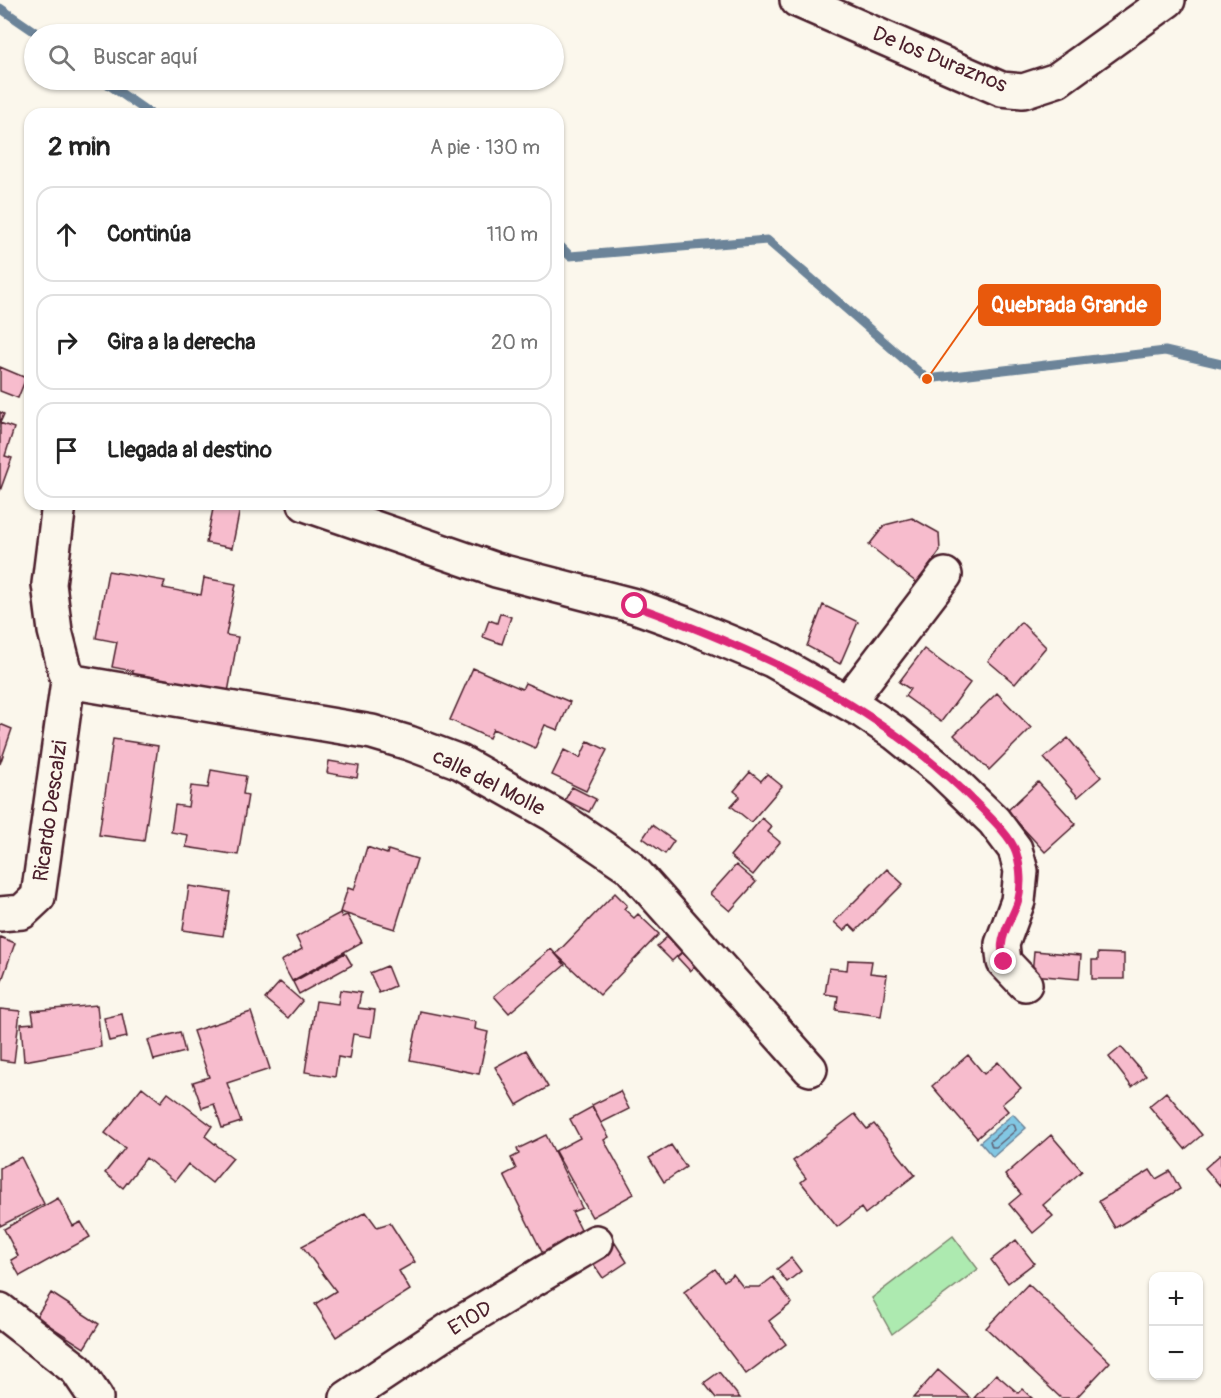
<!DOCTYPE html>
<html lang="es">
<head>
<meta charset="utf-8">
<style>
  :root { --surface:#fff; --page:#f2f2f2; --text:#222; --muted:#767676; --line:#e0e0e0 }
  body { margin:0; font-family:Pangolin,sans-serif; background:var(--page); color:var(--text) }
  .controls { position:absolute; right:18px; bottom:18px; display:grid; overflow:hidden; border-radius:12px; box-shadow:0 2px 4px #0004 }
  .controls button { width:54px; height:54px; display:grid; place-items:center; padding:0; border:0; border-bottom:2px solid var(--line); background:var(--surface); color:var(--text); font:30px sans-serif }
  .stop { position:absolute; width:18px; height:18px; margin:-14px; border:4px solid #db2777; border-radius:50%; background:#fff }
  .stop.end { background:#db2777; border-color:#fff; box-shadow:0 2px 6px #0008 }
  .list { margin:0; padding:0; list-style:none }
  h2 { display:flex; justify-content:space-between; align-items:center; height:78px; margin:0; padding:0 24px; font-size:26px }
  h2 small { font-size:20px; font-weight:400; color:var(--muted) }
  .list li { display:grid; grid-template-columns:39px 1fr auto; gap:18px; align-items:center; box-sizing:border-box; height:96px; margin:0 12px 12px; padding:0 12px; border:2px solid var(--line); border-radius:18px }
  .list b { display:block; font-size:22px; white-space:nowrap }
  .list em { font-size:20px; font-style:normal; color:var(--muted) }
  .icon { flex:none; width:33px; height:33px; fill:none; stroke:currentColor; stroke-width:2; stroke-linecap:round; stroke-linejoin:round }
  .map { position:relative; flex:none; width:1221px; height:1398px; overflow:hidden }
  .search { position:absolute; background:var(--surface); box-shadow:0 2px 4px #0004; left:24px; top:24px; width:540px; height:66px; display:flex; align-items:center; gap:15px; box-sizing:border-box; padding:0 21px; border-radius:33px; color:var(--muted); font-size:22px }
  .panel { position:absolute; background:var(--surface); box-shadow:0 2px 4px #0004; left:24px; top:108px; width:540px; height:402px; border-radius:18px }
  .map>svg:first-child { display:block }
  .green { fill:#adeab0; stroke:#7c846e; stroke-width:1.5 }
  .water { fill:#82c7e3; stroke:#6c8499; stroke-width:1.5 }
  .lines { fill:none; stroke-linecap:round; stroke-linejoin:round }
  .shore { stroke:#606275; stroke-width:1.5 }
  .stream { stroke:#6c8499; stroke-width:9 }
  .building { fill:#f7bccd; stroke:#4a1f2b; stroke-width:1.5 }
  .minor-casing { stroke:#4a1f2b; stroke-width:38 }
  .minor { stroke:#fbf7ec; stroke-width:33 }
  .route { stroke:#db2777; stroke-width:8 }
  .labels { text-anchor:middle; stroke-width:5; stroke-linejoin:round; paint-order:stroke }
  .street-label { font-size:21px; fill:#4a1f2b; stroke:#fbf7ec }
  .leader { fill:none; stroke:#e8590c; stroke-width:2 }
  .callout-dot { fill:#e8590c; stroke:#fbf7ec; stroke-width:2 }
  .callout { fill:#e8590c; stroke:#e8590c; stroke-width:2 }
  .callout-label { font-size:22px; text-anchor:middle; font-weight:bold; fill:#fff }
</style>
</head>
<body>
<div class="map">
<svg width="1221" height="1398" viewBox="0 0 1221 1398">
  <rect width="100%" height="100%" fill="#fbf7ec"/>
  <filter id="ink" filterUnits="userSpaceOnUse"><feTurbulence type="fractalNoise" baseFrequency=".0167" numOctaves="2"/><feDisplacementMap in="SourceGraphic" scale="12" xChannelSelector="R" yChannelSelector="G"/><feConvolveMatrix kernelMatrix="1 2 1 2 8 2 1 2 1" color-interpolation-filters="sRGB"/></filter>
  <g filter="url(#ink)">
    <!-- green -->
    <path class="green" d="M953,1236L978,1269L892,1334L872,1298Z"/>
    <!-- water -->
    <path class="water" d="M1013,1114L1026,1128L993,1157L980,1142Z"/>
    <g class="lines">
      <!-- shore -->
      <path class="shore" d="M1010,1124H1014L1016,1130L996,1147H992L990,1141Z"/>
      <!-- stream -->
      <path class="stream" d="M0,8L38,34
        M102,80L151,114
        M558,244L570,256L767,240L927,379L1165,351L1221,364"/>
    </g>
    <!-- building -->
    <path class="building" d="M0,367L26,378L18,398L0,391Z
      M0,412L4,414L0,423L14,428L5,456L12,458L0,491Z
      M214,504H241L232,548L206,543Z
      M912,518L939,533L940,551L917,583L869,545L885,525Z
      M108,571L165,581L163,588L201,595L204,578L236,584L226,635L238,637L227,698L132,681L133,671L112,667L117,642L96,638Z
      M823,605L858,622L840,664L807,646Z
      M500,613L511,617L502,644L483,637L489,620L497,623Z
      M1021,622L1046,647L1015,684L988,661Z
      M924,649L970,683L941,722L905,696L910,689L899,682Z
      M473,668L522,689L525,683L570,702L558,730L545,725L535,748L493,729L489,738L450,720Z
      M997,693L1031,728L989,770L954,735Z
      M0,724L12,729L0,764Z
      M1068,738L1101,777L1078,797L1044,758Z
      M113,739L158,746L144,841L99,835Z
      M588,741L607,750L586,791L552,775L564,750L580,758Z
      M329,761L359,766L357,778L327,773Z
      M211,770L246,776L243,794L248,795L238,855L186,847L188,835L171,832L175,805L188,807L191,786L208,788Z
      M750,772L761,781L767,774L782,786L751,822L731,806L740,796L734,791Z
      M1038,782L1076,824L1045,852L1007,811Z
      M572,787L596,799L589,812L565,800Z
      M762,818L772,827L768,832L780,842L753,875L730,856Z
      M652,825L674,841L665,854L643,838Z
      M367,847L387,854L388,850L417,859L395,929L340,912L348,888L354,890Z
      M736,865L756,882L730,911L710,894Z
      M887,869L903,884L856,931L850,925L844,931L834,922Z
      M189,886L230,892L223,936L183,930Z
      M615,893L627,905L624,909L634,918L638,914L659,934L600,995L556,954Z
      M340,913L342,917L347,915L362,942L292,981L281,961L302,949L296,937Z
      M675,930L689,945L672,961L657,946Z
      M0,937L15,943L0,986Z
      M692,944L705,958L690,971L677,957Z
      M551,949L565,965L509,1013L494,996Z
      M1034,951L1081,955L1079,979L1032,975Z
      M345,953L352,965L299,994L293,982Z
      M1098,953L1124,954V979H1092V960H1098Z
      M848,960L872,961L870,973L887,975L881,1016L836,1010L838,996L825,994L829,968L847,970Z
      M387,966L395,986L379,993L370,973Z
      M280,982L302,1001L288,1018L265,999Z
      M340,990L361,993L358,1008L375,1010L371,1037L353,1034L349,1059L338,1057L335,1077L305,1072L316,1001L338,1004Z
      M97,1005L101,1047L24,1061L21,1024L34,1023L32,1011Z
      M0,1009L20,1011L14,1062L0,1060Z
      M420,1011L476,1022L475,1029L488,1032L479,1074L410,1060Z
      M251,1012L270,1069L227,1083L241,1122L222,1128L214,1104L202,1108L193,1082L209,1077L193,1031Z
      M122,1014L127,1037L109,1041L104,1018Z
      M180,1032L185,1052L154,1060L148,1040Z
      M1121,1047L1146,1076L1132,1087L1109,1057Z
      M526,1050L548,1087L517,1105L495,1067Z
      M968,1055L984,1074L998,1062L1021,1088L1002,1104L1008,1111L977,1138L932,1086Z
      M142,1087L161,1102L168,1093L212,1126L205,1136L233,1158L212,1183L188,1164L175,1181L146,1158L123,1188L105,1173L125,1148L105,1133Z
      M620,1091L629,1109L601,1123L592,1105Z
      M1166,1092L1202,1135L1185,1149L1149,1106Z
      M592,1107L609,1137L604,1140L634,1194L592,1217L555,1151L580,1138L570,1119Z
      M855,1114L867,1129L874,1124L915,1175L865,1214L861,1208L837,1227L801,1182L806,1178L793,1161Z
      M546,1135L582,1208L572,1212L585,1238L545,1258L504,1175L516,1169L511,1158L519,1154L517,1149Z
      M1051,1135L1082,1171L1043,1205L1053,1216L1033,1233L1009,1204L1021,1194L1005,1175Z
      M671,1145L686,1167L664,1182L649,1158Z
      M1221,1154V1187L1205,1168Z
      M21,1157L44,1204L0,1226V1168Z
      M1150,1170L1156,1179L1170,1171L1180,1189L1115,1228L1099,1201Z
      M58,1198L73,1226L81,1222L90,1237L20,1276L11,1260L18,1256L4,1229Z
      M366,1212L377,1227L390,1223L415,1262L399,1271L410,1290L336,1337L315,1304L336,1291L302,1246Z
      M1016,1240L1034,1263L1008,1283L991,1260Z
      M615,1243L627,1262L603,1278L590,1259Z
      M791,1258L801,1271L787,1282L777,1269Z
      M715,1269L724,1281L733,1274L743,1287H760L773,1277L792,1303L769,1321L786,1344L746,1374L684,1292Z
      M1028,1284L1110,1362L1076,1398H1061L986,1328Z
      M51,1293L99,1324L84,1348L36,1317Z
      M938,1370L970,1398H913Z
      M719,1372L740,1398H716L704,1383Z
      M996,1374L1018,1393L1022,1389L1032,1398H974Z"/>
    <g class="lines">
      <defs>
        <path id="minor" d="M797,0L1001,89L1023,91L1057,80L1168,0
          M305,504L496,570L635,606L685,624L772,660L864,712L895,733L942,771L994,821L1015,849L1021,871L1018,901L1002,944L1004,962L1025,984
          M68,681L372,732L409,743L460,762L554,815L629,866L810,1069
          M848,702L945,575
          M0,914L22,912L38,897L68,681L55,631L49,584L59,504
          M0,1310L77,1370L96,1398
          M347,1398L452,1328L596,1242"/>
      </defs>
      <!-- minor casing -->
      <use href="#minor" class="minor-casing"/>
      <!-- minor -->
      <use href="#minor" class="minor"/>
    </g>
  </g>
  <g class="lines" filter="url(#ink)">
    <!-- route -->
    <path class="route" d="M635,606C761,651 880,706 976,803C988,815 1011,836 1016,852C1021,867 1022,886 1018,901C1014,915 1003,929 1002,944C1001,949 1003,956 1004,962"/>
  </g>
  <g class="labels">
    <!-- street labels -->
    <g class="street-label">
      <text transform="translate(940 59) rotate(22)" y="7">De los Duraznos</text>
      <text transform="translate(489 782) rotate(27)" y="7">calle del Molle</text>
      <text transform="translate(50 811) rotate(-82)" y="7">Ricardo Descalzi</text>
      <text transform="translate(470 1318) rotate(-31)" y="7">E10D</text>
    </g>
  </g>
  <!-- callouts -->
  <path class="leader" d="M927 379L979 305"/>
  <circle class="callout-dot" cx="927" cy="379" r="6"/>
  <rect class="callout" x="979" y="285" width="181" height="40" rx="6"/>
  <g class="callout-label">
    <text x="1069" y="312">Quebrada Grande</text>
  </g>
</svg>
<div class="controls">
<button>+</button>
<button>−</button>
</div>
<div class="stop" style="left:635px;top:606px"></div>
<div class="stop end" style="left:1004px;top:962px"></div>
<div class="search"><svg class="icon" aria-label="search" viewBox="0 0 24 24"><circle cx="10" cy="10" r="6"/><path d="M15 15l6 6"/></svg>Buscar aquí</div>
<section class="panel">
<h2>2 min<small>A pie · 130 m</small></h2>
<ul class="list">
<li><svg class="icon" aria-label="ahead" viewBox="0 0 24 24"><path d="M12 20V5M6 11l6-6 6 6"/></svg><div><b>Continúa</b></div><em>110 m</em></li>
<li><svg class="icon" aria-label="right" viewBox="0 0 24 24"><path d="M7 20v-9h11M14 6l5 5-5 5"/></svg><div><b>Gira a la derecha</b></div><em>20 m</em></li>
<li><svg class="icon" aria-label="arrive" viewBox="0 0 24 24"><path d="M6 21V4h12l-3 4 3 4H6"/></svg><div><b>Llegada al destino</b></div></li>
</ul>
</section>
</div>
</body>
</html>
